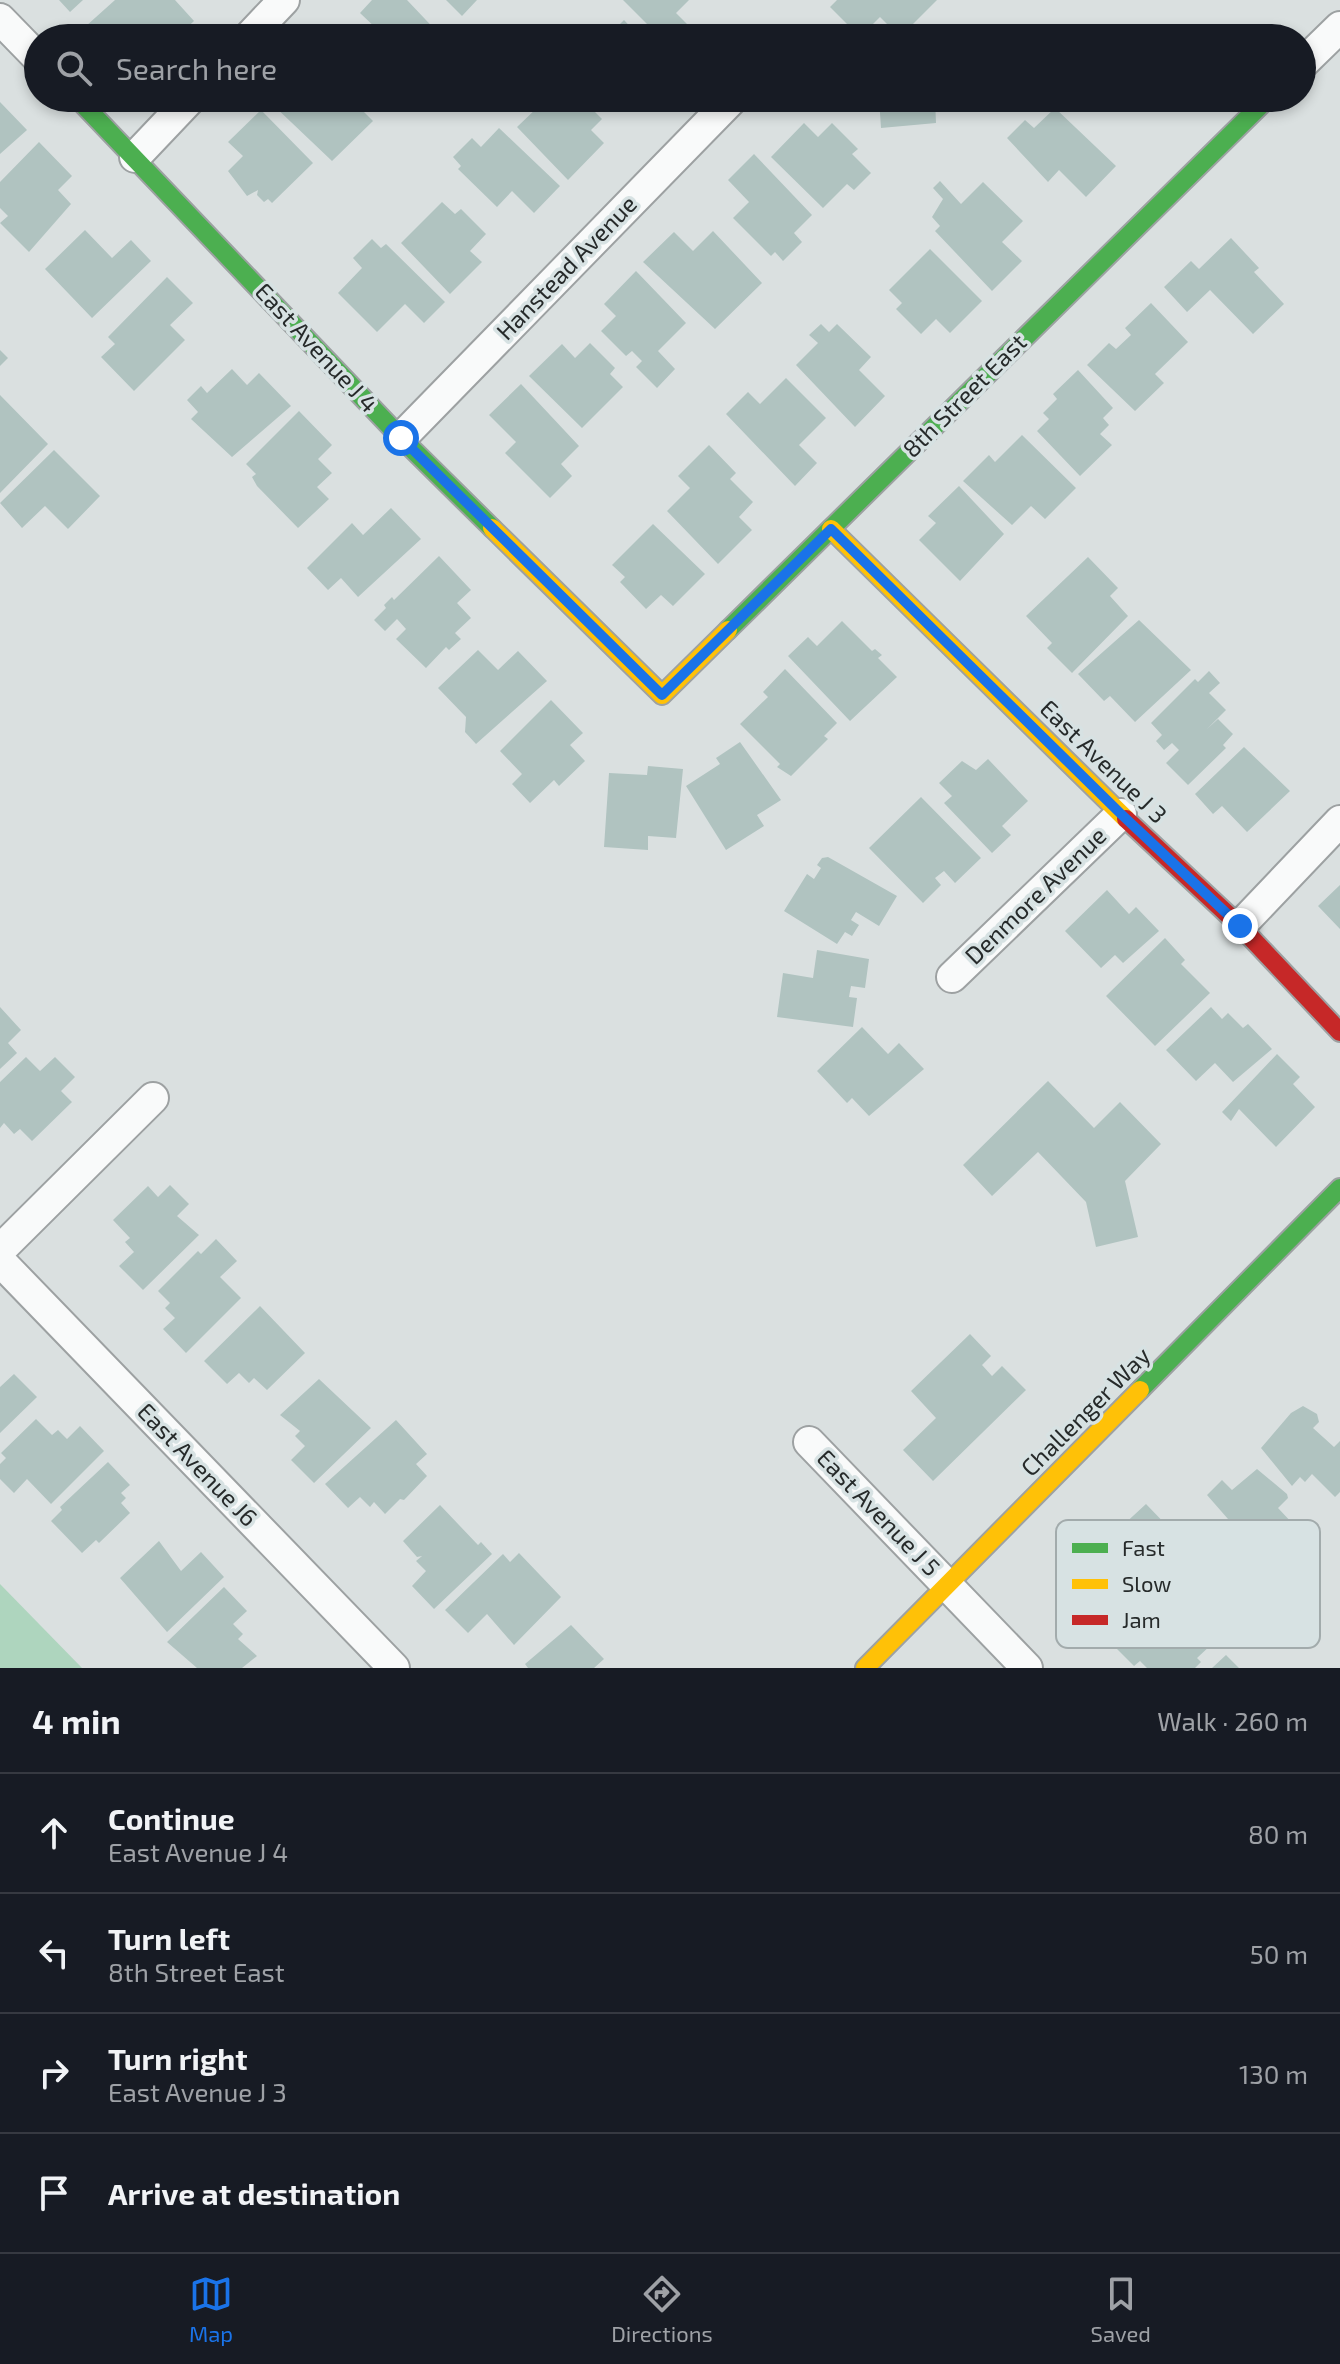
<!DOCTYPE html>
<html lang="en">
<head>
<meta charset="utf-8">
<style>
  :root { --surface:#171b24; --page:#242831; --text:#f1f3f6; --muted:#9ea1a6; --line:#363941; --accent:#1a73e8 }
  body { margin:0; font-family:"Exo 2",sans-serif; background:var(--page); color:var(--text) }
  .stop { position:absolute; width:24px; height:24px; margin:-18px; border:6px solid #1a73e8; border-radius:50%; background:#fff }
  .stop.end { background:#1a73e8; border-color:#fff; box-shadow:0 2px 8px #0008 }
  .list { margin:0; padding:0; list-style:none }
  h2 { display:flex; justify-content:space-between; align-items:center; height:104px; margin:0; padding:0 32px; font-size:34px }
  h2 small { font-size:26px; font-weight:400; color:var(--muted) }
  .list li { display:grid; grid-template-columns:52px 1fr auto; gap:24px; align-items:center; box-sizing:border-box; height:120px; padding:0 32px; border-top:2px solid var(--line) }
  .list b { display:block; font-size:30px; white-space:nowrap }
  .list p { margin:0; font-size:26px; white-space:nowrap; color:var(--muted) }
  .list em { font-size:26px; font-style:normal; color:var(--muted) }
  .icon { flex:none; width:44px; height:44px; fill:none; stroke:currentColor; stroke-width:2; stroke-linecap:round; stroke-linejoin:round }
  .map { position:relative; flex:none; width:1340px; height:1668px; overflow:hidden }
  .search { position:absolute; background:var(--surface); box-shadow:0 4px 12px #0003; left:24px; right:24px; top:24px; height:88px; display:flex; align-items:center; gap:20px; box-sizing:border-box; padding:0 28px; border-radius:44px; color:var(--muted); font-size:30px }
  .sheet { height:584px; background:var(--surface) }
  nav { display:flex; justify-content:space-around; align-items:center; box-sizing:border-box; height:112px; border-top:2px solid var(--line); background:var(--surface); font-size:22px; color:var(--muted) }
  nav a { display:grid; justify-items:center; gap:4px }
  nav .on { color:var(--accent) }
  .map>svg:first-child { display:block }
  .green { fill:#aed5be }
  .building { fill:#b0c3c0 }
  .lines { fill:none; stroke-linecap:round; stroke-linejoin:round }
  .street-casing { stroke:#9da1a2; stroke-width:34 }
  .fast-casing { stroke:#9da1a2; stroke-width:22 }
  .slow-casing { stroke:#9da1a2; stroke-width:22 }
  .jam-casing { stroke:#9da1a2; stroke-width:22 }
  .street { stroke:#f9fafa; stroke-width:30 }
  .fast { stroke:#4caf50; stroke-width:18 }
  .slow { stroke:#ffc107; stroke-width:18 }
  .jam { stroke:#c62828; stroke-width:18 }
  .route { stroke:#1a73e8; stroke-width:10 }
  .labels { text-anchor:middle; stroke-width:7; stroke-linejoin:round; paint-order:stroke }
  .street-label { font-size:24px; fill:#262a2a; stroke:#d7e2e3 }
  .key { fill:#d7e2e3; stroke:#a2abac; stroke-width:2 }
  .key-label { font-size:22px; fill:#262a2a }
</style>
</head>
<body>
<div class="map">
<svg width="1340" height="1668" viewBox="0 0 1340 1668">
  <rect width="100%" height="100%" fill="#dae0e0"/>
  <!-- green -->
  <path class="green" d="M0,1584L82,1668H0Z"/>
  <!-- building -->
  <path class="building" d="M59,0H83L70,12Z
    M115,0H175L194,21L176,38H134L127,30L119,38H98L86,26Z
    M372,0H407L443,38H372L379,31L360,13Z
    M446,0H477L462,16Z
    M623,0H689L676,13L695,32L688,38H661Z
    M837,0H937L900,37L880,17L860,37L830,7Z
    M624,20L641,38H606Z
    M275,98H350L373,121L332,161L271,103Z
    M531,98H581L602,119L591,130L604,143L568,180L517,127L539,106Z
    M879,98H935L936,123L881,128Z
    M0,102L27,130L0,154Z
    M1055,108L1116,166L1086,197L1059,170L1048,182L1007,138L1025,120L1034,128Z
    M261,110L313,163L272,203L268,199L264,202L257,195L258,190L247,196L228,171L243,156L228,142Z
    M804,123L818,137L832,123L858,149L852,154L871,173L854,190L847,184L823,208L771,157Z
    M499,128L560,186L534,213L512,191L497,207L458,169L461,166L453,157L472,138L481,147Z
    M39,142L72,176L58,190L71,204L29,252L0,223L8,216L0,208V182Z
    M754,154L812,215L794,233L802,242L783,261L775,252L771,256L733,218L749,202L728,180Z
    M940,181L961,204L983,182L1023,221L1002,242L1022,261L992,291L935,231L940,226L932,217L943,199L933,188Z
    M442,202L455,214L461,209L486,234L470,251L482,262L450,294L401,243Z
    M85,230L112,258L131,240L151,261L92,318L45,269Z
    M713,231L762,283L715,329L643,262L674,232L693,251Z
    M1231,238L1259,268L1254,272L1284,304L1253,334L1210,290L1187,312L1164,287L1191,261L1199,269Z
    M372,239L381,248L386,244L445,302L424,323L405,304L377,332L338,293L362,268L353,258Z
    M930,249L982,301L950,333L936,319L921,334L896,309L902,303L889,290Z
    M636,271L686,323L658,351L675,369L657,388L636,367L642,361L632,351L626,356L601,331L616,316L604,304Z
    M167,277L193,303L170,325L185,340L134,391L101,357L115,344L108,337Z
    M1151,303L1188,342L1155,374L1164,383L1135,411L1087,365L1109,343L1116,349L1131,335L1125,328Z
    M821,324L829,332L837,324L871,357L859,370L885,396L855,427L796,365L818,343L809,335Z
    M590,343L615,368L610,374L623,387L582,428L529,376L562,344L575,358Z
    M0,350L8,358L0,366Z
    M232,369L247,385L259,373L291,406L232,457L191,419L198,412L187,400L201,386L207,393Z
    M1078,370L1113,408L1103,418L1109,425L1100,434L1112,445L1080,476L1037,431L1049,419L1043,413L1057,399L1053,394Z
    M786,378L826,418L799,445L817,463L795,486L726,414L748,392L760,404Z
    M521,384L579,446L561,464L572,476L550,498L505,453L516,442L489,415Z
    M0,395L48,444L0,493Z
    M299,411L332,445L318,459L332,473L317,487L329,499L298,528L257,486L252,477L256,474L246,464Z
    M1022,435L1076,488L1045,519L1031,506L1012,525L963,481L989,455L995,462Z
    M709,445L736,473L730,479L753,502L739,517L752,530L718,564L667,511L690,488L678,476Z
    M54,450L100,496L68,529L45,506L22,528L0,503Z
    M959,486L1004,534L960,581L919,540L936,523L928,516Z
    M391,508L421,539L358,597L341,578L328,590L307,568L352,523L363,535Z
    M653,524L705,574L673,606L661,595L646,609L620,582L625,577L612,565Z
    M439,556L471,590L457,603L471,618L455,633L461,639L449,650L446,647L426,668L396,639L406,629L397,619L385,631L374,620L386,608L384,605L392,597L394,600Z
    M1088,557L1118,588L1110,596L1128,616L1072,673L1047,648L1052,643L1026,616Z
    M1139,620L1191,670L1135,722L1110,696L1104,701L1078,674Z
    M842,621L872,651L875,649L882,655L878,658L897,677L850,721L788,656L808,637L817,646Z
    M478,650L498,670L518,651L547,681L476,744L465,732L466,717L438,688Z
    M785,669L837,723L824,736L828,739L791,776L777,767L780,764L740,724L768,697L763,692Z
    M1209,671L1220,683L1209,693L1226,710L1207,729L1218,719L1233,734L1223,745L1226,748L1188,785L1166,763L1179,750L1172,743L1164,750L1156,741L1162,735L1151,723L1195,679L1198,682Z
    M551,700L583,733L570,745L585,761L559,786L554,780L530,803L512,784L522,774L500,751Z
    M740,742L781,800L757,815L764,826L726,850L686,786L720,764L716,758Z
    M1244,747L1290,791L1247,832L1222,806L1213,814L1195,794Z
    M988,759L1028,801L1002,826L1011,835L992,853L944,803L952,796L939,783L962,761L976,770Z
    M648,766L683,769L676,838L648,836V850L604,847L609,773L647,775Z
    M921,797L981,858L955,883L944,871L935,878L941,885L923,903L869,848Z
    M828,857L897,896L879,926L856,912L851,920L859,925L852,936L845,932L837,944L784,911L807,874L814,879L821,868L817,865L822,858Z
    M1340,885V929L1318,906Z
    M1107,890L1129,914L1136,907L1159,931L1123,963L1115,955L1101,968L1065,931Z
    M1165,938L1185,960L1181,964L1210,993L1155,1046L1106,996Z
    M817,950L869,959L865,988L851,986L849,997L857,998L853,1027L777,1017L783,973L813,978Z
    M0,1007L21,1030L8,1043L17,1053L0,1069Z
    M1211,1007L1222,1019L1228,1013L1243,1028L1248,1024L1272,1049L1233,1082L1215,1063L1196,1081L1166,1050Z
    M862,1027L888,1054L899,1043L924,1069L869,1116L852,1098L847,1103L817,1071Z
    M1277,1054L1300,1077L1293,1084L1315,1107L1276,1147L1239,1109L1231,1121L1222,1112Z
    M26,1057L40,1071L55,1057L75,1077L61,1091L72,1102L32,1141L20,1129L14,1134L4,1123L0,1128V1082Z
    M1048,1081L1094,1128L1120,1102L1161,1144L1125,1181L1138,1237L1096,1247L1086,1202L1038,1152L992,1196L963,1165Z
    M170,1185L189,1204L177,1216L199,1235L143,1290L119,1266L134,1252L125,1242L130,1238L113,1220L148,1186L158,1197Z
    M216,1239L237,1261L220,1277L241,1298L186,1353L163,1329L175,1318L165,1308L170,1303L158,1291L198,1251L201,1254Z
    M260,1306L305,1353L267,1390L254,1378L249,1383L239,1373L227,1384L204,1361Z
    M970,1334L991,1356L982,1365L992,1376L1002,1366L1026,1390L933,1481L903,1450L936,1418L911,1391Z
    M14,1374L37,1397L0,1433V1387Z
    M319,1379L371,1428L314,1483L291,1460L305,1446L295,1436L300,1431L280,1415Z
    M1303,1406L1317,1414L1319,1422L1313,1428L1334,1447L1340,1441V1492L1335,1497L1312,1474L1305,1482L1300,1477L1292,1486L1261,1448L1291,1413Z
    M36,1419L52,1435L58,1430L67,1439L80,1426L104,1451L51,1504L27,1479L14,1493L0,1479V1464L6,1458L1,1453Z
    M396,1420L427,1454L416,1464L427,1476L404,1500L400,1499L385,1514L374,1502L370,1507L360,1497L348,1508L325,1484Z
    M108,1462L130,1485L121,1493L126,1498L121,1503L130,1513L99,1543L96,1540L82,1553L51,1521L62,1510L60,1507Z
    M1257,1469L1287,1494L1288,1498L1278,1508L1294,1525L1254,1564L1233,1543L1242,1535L1207,1495L1222,1480L1232,1490Z
    M1146,1504L1173,1532L1124,1584L1143,1596L1140,1599L1146,1605L1109,1642L1084,1617L1097,1604L1069,1575Z
    M440,1505L478,1545L481,1542L492,1554L434,1609L412,1586L426,1571L416,1561L422,1556L417,1557L403,1541Z
    M159,1541L181,1571L201,1552L224,1577L167,1632L120,1578Z
    M519,1553L561,1597L514,1645L487,1614L468,1633L445,1610L503,1554L510,1562Z
    M224,1587L247,1611L233,1624L243,1634L238,1639L257,1656L242,1668H197L167,1642Z
    M1170,1593L1202,1625L1198,1630L1212,1644L1197,1658L1201,1662L1195,1668H1147L1140,1661L1134,1666L1115,1647Z
    M571,1625L604,1659L594,1668H528L525,1664Z
    M1226,1655L1239,1668H1212Z"/>
  <g class="lines">
    <defs>
      <path id="street" d="M0,19L38,58
        M248,38L284,0
        M1302,64L1340,27
        M135,157L191,98
        M401,438L733,98
        M1240,926L1340,821
        M952,977L1121,814
        M0,1250L153,1098
        M0,1261L394,1668
        M809,1442L1027,1668"/>
      <path id="fast" d="M77,98L401,438L492,528
        M728,630L1268,98
        M1140,1390L1340,1188"/>
      <path id="slow" d="M492,528L662,695L728,630
        M831,529L1126,819
        M865,1668L1140,1390"/>
      <path id="jam" d="M1126,819L1240,926L1340,1032"/>
    </defs>
    <!-- street casing -->
    <use href="#street" class="street-casing"/>
    <!-- fast casing -->
    <use href="#fast" class="fast-casing"/>
    <!-- slow casing -->
    <use href="#slow" class="slow-casing"/>
    <!-- jam casing -->
    <use href="#jam" class="jam-casing"/>
    <!-- street -->
    <use href="#street" class="street"/>
    <!-- fast -->
    <use href="#fast" class="fast"/>
    <!-- slow -->
    <use href="#slow" class="slow"/>
    <!-- jam -->
    <use href="#jam" class="jam"/>
  </g>
  <g class="lines">
    <!-- route -->
    <path class="route" d="M401,438L662,695L831,529L1121,814L1240,926"/>
  </g>
  <g class="labels">
    <!-- street labels -->
    <g class="street-label">
      <text transform="translate(567 268) rotate(-46)" y="8">Hanstead Avenue</text>
      <text transform="translate(316 348) rotate(47)" y="8">East Avenue J 4</text>
      <text transform="translate(965 396) rotate(-45)" y="8">8th Street East</text>
      <text transform="translate(1103 762) rotate(44)" y="8">East Avenue J 3</text>
      <text transform="translate(1036 896) rotate(-44)" y="8">Denmore Avenue</text>
      <text transform="translate(1086 1412) rotate(-45)" y="8">Challenger Way</text>
      <text transform="translate(197 1465) rotate(46)" y="8">East Avenue J6</text>
      <text transform="translate(878 1513) rotate(46)" y="8">East Avenue J 5</text>
    </g>
  </g>
  <!-- legend -->
  <rect x="1056" y="1520" width="264" height="128" rx="12" class="key"/>
  <rect x="1072" y="1543" width="36" height="10" fill="#4caf50"/>
  <rect x="1072" y="1579" width="36" height="10" fill="#ffc107"/>
  <rect x="1072" y="1615" width="36" height="10" fill="#c62828"/>
  <g class="key-label">
    <text x="1122" y="1556">Fast</text>
    <text x="1122" y="1592">Slow</text>
    <text x="1122" y="1628">Jam</text>
  </g>
</svg>
<div class="stop" style="left:401px;top:438px"></div>
<div class="stop end" style="left:1240px;top:926px"></div>
<div class="search"><svg class="icon" aria-label="search" viewBox="0 0 24 24"><circle cx="10" cy="10" r="6"/><path d="M15 15l6 6"/></svg>Search here</div>
</div>
<section class="sheet">
<h2>4 min<small>Walk · 260 m</small></h2>
<ul class="list">
<li><svg class="icon" aria-label="ahead" viewBox="0 0 24 24"><path d="M12 20V5M6 11l6-6 6 6"/></svg><div><b>Continue</b><p>East Avenue J 4</p></div><em>80 m</em></li>
<li><svg class="icon" aria-label="left" viewBox="0 0 24 24"><path d="M17 20v-9H6M10 6l-5 5 5 5"/></svg><div><b>Turn left</b><p>8th Street East</p></div><em>50 m</em></li>
<li><svg class="icon" aria-label="right" viewBox="0 0 24 24"><path d="M7 20v-9h11M14 6l5 5-5 5"/></svg><div><b>Turn right</b><p>East Avenue J 3</p></div><em>130 m</em></li>
<li><svg class="icon" aria-label="arrive" viewBox="0 0 24 24"><path d="M6 21V4h12l-3 4 3 4H6"/></svg><div><b>Arrive at destination</b></div></li>
</ul>
</section>
<nav>
<a class="on"><svg class="icon" aria-label="map" viewBox="0 0 24 24"><path d="M3 6l6-2 6 2 6-2v14l-6 2-6-2-6 2zM9 4v14M15 6v14"/></svg>Map</a>
<a><svg class="icon" aria-label="directions" viewBox="0 0 24 24"><path d="M12 3l9 9-9 9-9-9zM9 14v-3h6M13 9l2 2-2 2"/></svg>Directions</a>
<a><svg class="icon" aria-label="saved" viewBox="0 0 24 24"><path d="M7 4h10v16l-5-4-5 4z"/></svg>Saved</a>
</nav>
</body>
</html>
